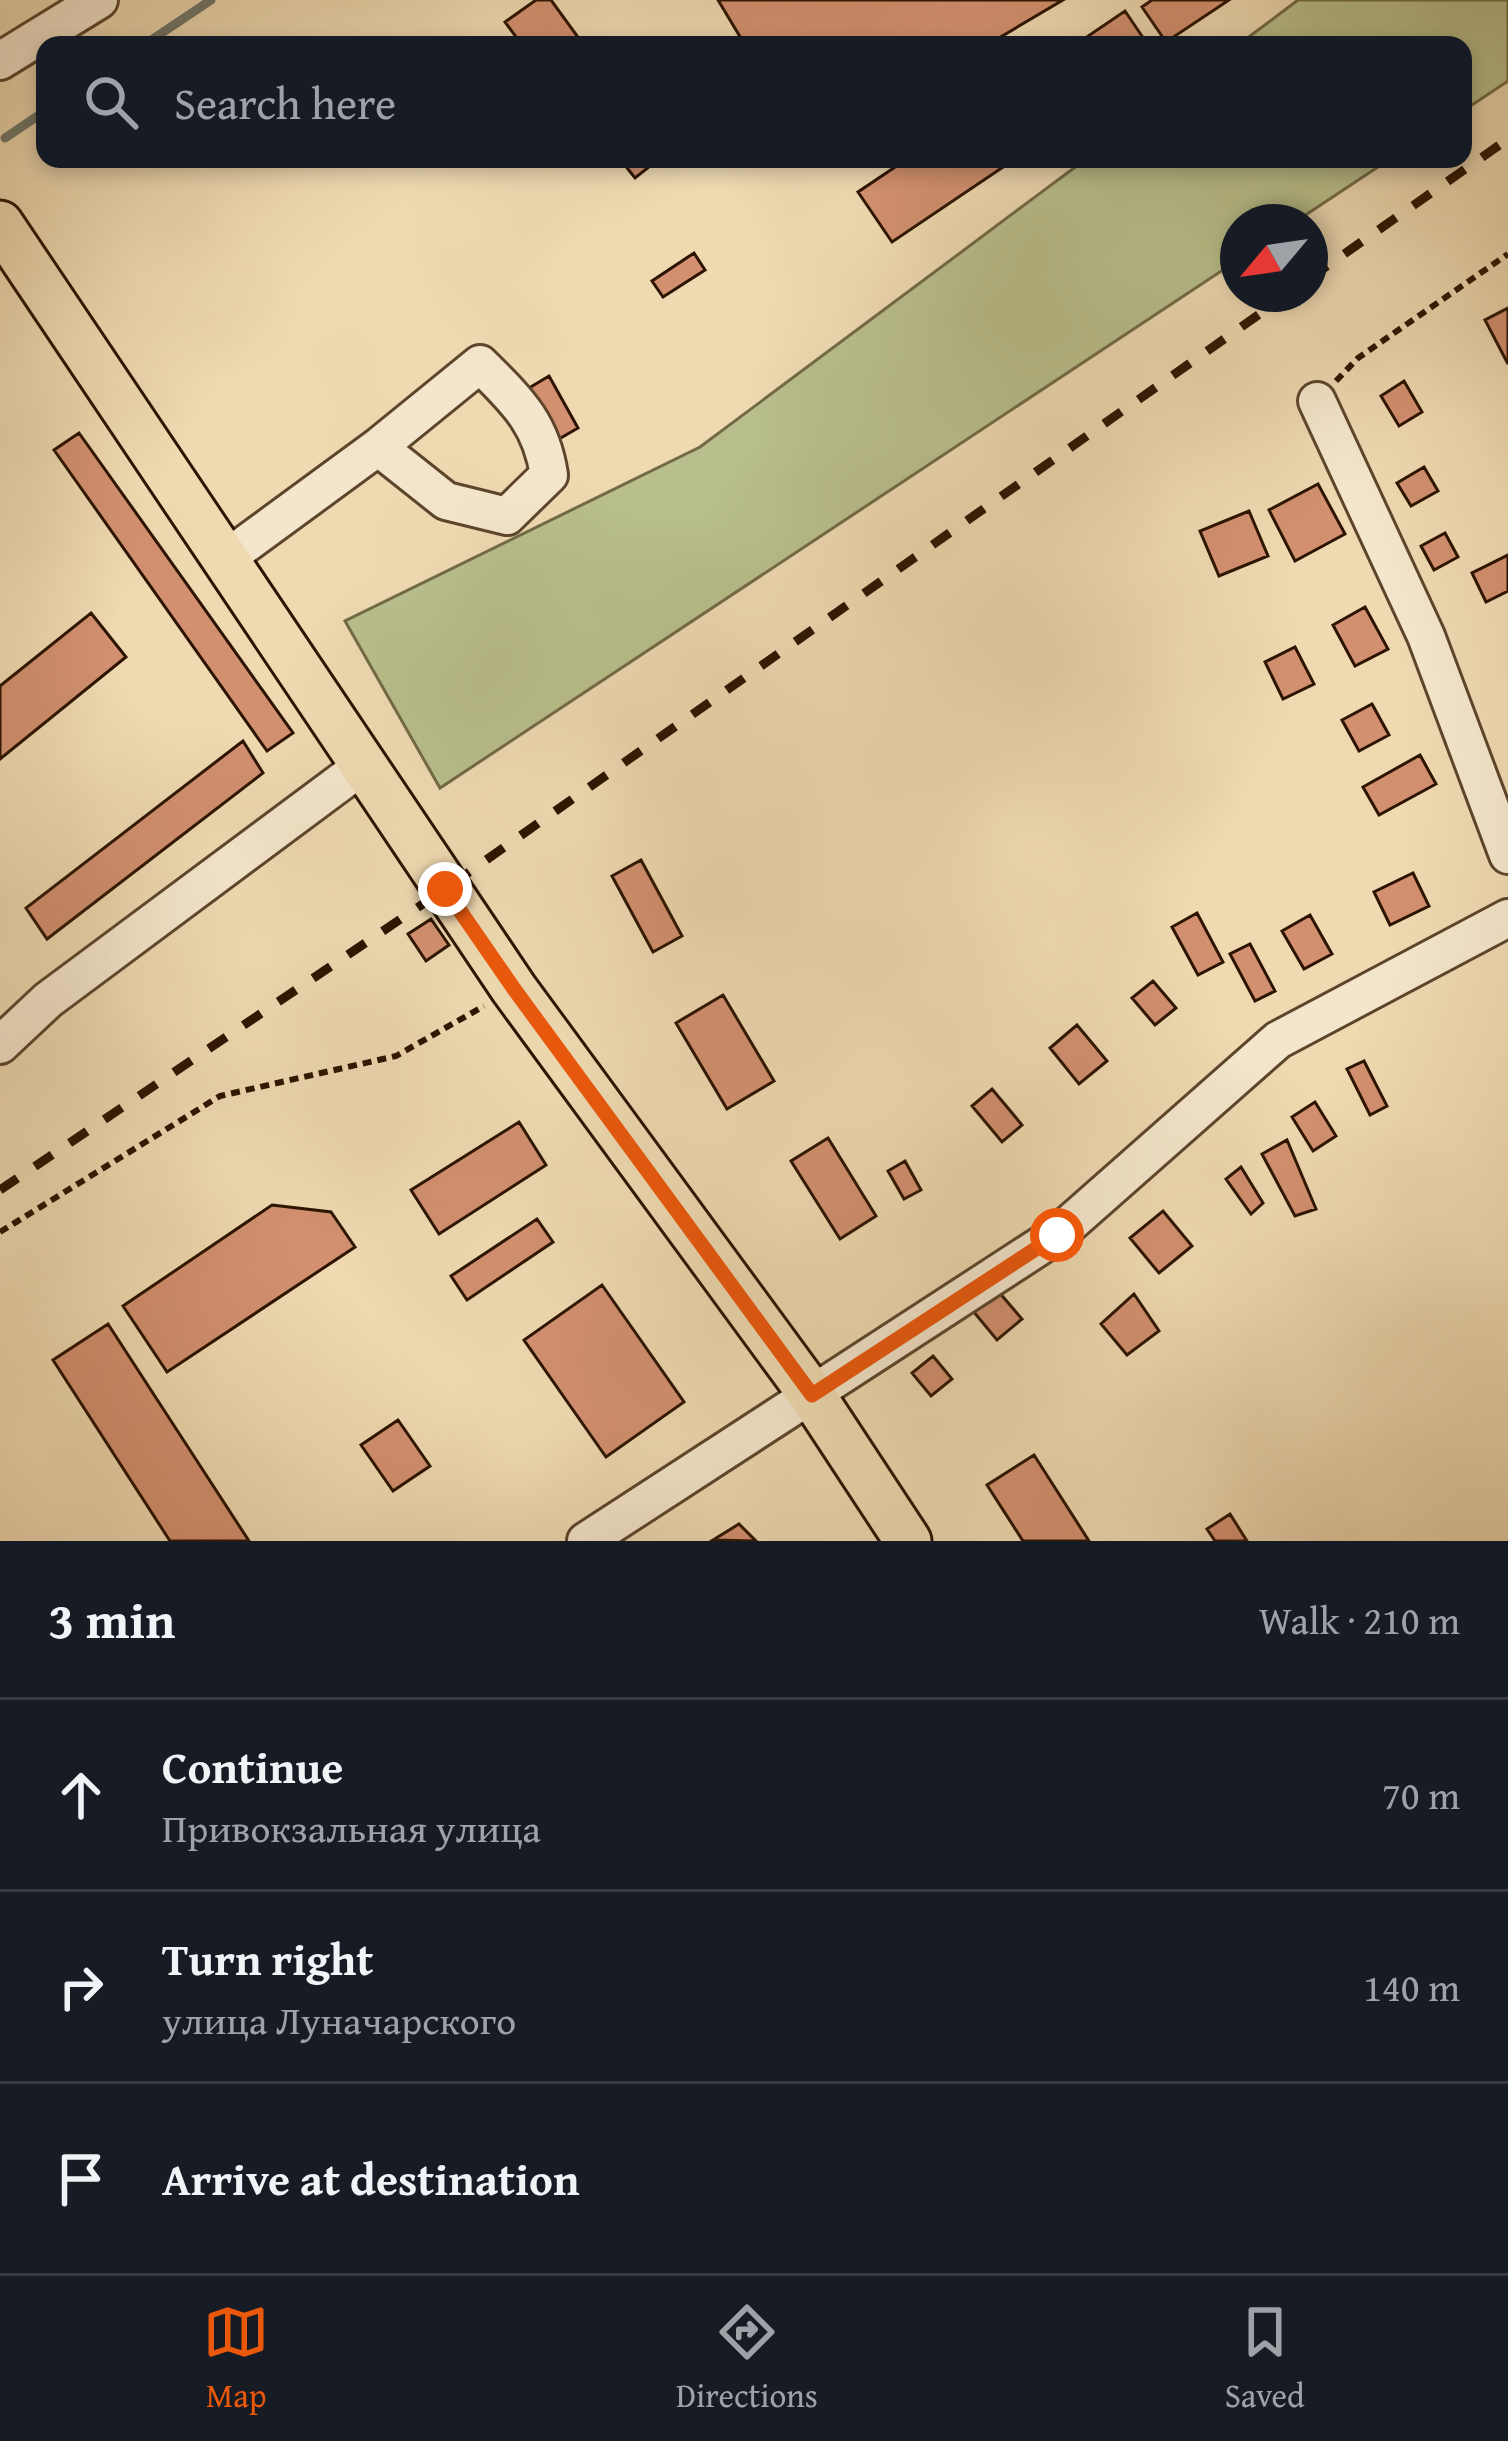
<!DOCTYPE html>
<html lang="en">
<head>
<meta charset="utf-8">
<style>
  :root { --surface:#171b24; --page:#20242c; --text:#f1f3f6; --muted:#9ea1a6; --line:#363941; --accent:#ea580c }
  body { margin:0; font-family:"Gentium Book Plus",serif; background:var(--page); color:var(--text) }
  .compass { position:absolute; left:1220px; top:204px; width:108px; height:108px; border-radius:50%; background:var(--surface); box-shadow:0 6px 18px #0003; rotate:241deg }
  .stop { position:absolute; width:36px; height:36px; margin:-27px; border:9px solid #ea580c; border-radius:50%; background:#fff }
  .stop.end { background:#ea580c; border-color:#fff; box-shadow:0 3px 12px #0008 }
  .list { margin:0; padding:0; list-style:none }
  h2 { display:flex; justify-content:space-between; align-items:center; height:156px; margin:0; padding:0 48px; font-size:51px }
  h2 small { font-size:39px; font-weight:400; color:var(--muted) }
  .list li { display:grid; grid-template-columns:78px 1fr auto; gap:36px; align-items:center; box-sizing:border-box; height:192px; padding:0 48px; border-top:3px solid var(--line) }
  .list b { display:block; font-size:45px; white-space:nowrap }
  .list p { margin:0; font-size:39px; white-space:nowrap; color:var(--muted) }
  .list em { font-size:39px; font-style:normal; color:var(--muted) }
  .icon { flex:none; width:66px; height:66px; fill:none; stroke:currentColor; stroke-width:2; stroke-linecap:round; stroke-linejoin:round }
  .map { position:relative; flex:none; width:1508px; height:1541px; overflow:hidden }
  .search { position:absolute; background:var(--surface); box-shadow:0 6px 18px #0003; left:36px; right:36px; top:36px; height:132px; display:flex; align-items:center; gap:30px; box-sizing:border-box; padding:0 42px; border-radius:24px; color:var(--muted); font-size:45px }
  .sheet { height:732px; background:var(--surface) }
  nav { display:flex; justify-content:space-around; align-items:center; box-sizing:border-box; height:168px; border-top:3px solid var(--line); background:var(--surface); font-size:33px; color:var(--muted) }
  nav a { display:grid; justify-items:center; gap:6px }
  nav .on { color:var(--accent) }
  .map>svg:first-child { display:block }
  .green { fill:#b8bf8c; stroke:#726a46; stroke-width:3 }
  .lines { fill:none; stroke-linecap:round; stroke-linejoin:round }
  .stream { stroke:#6e776a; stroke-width:9 }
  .building { fill:#d29070; stroke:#2c1400; stroke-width:3 }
  .minor-casing { stroke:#5c452c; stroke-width:42 }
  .major-casing { stroke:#2c1400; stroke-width:51 }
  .path { stroke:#2c1400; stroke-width:6; stroke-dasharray:9 6; stroke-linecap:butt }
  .minor { stroke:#f4e6cc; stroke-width:36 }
  .major { stroke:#eed9b1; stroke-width:45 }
  .rail { stroke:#2c1400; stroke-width:9; stroke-dasharray:21 21; stroke-linecap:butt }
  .route { stroke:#ea580c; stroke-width:15 }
</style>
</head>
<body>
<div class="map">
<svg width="1508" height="1541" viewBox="0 0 1508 1541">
  <rect width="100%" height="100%" fill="#eed9b1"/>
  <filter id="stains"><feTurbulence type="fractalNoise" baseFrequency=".00167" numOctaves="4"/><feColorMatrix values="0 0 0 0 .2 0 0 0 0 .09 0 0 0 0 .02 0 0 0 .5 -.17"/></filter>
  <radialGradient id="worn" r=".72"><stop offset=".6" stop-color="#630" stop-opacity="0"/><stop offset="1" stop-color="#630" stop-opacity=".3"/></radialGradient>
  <!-- green -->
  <path class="green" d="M1298,0H1508V81L1463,111V45H1238Z
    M1086,159H1390L1295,222H1238V260L440,788L345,621L700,447Z"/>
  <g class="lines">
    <!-- stream -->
    <path class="stream" d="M144,45L211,0
      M5,138L45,111"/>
  </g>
  <!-- building -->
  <path class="building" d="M536,0H551L583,44L522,45L505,22Z
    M718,0H1063L987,45H745Z
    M1152,0H1229L1166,42L1142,7Z
    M1125,11L1148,45H1075Z
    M620,159H659L635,178Z
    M907,159H1015L892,242L858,192Z
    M694,253L705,270L663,297L652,281Z
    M1508,308V364L1485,320Z
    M549,376L578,428L559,439L529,388Z
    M1404,381L1422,412L1399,426L1381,396Z
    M79,433L293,733L267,751L54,450Z
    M1424,467L1438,491L1411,506L1397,483Z
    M1318,484L1345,534L1295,561L1269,510Z
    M1249,511L1268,556L1219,576L1200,531Z
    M1445,533L1458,557L1434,570L1421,546Z
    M1508,555V591L1486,602L1472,573Z
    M1365,607L1388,649L1355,666L1333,625Z
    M91,613L126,657L0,759V686Z
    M1295,647L1314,684L1283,699L1265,662Z
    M1372,704L1389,735L1359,751L1342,720Z
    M243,741L263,773L47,939L26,908Z
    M1420,755L1436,784L1379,815L1363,787Z
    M641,860L682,936L653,952L612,876Z
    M1413,873L1429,906L1390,925L1374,892Z
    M1197,913L1223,962L1198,975L1172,927Z
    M1310,915L1332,954L1304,969L1282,931Z
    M431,919L449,945L426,961L408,934Z
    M1250,944L1275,991L1255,1001L1230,954Z
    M1153,981L1176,1008L1155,1025L1132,998Z
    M723,995L774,1081L727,1109L676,1023Z
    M1077,1025L1107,1061L1079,1084L1050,1048Z
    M1364,1061L1387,1106L1370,1115L1347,1069Z
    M992,1089L1022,1125L1002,1142L972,1106Z
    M1315,1102L1336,1136L1313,1151L1292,1117Z
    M519,1122L546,1165L439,1234L411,1190Z
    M828,1138L876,1216L840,1239L791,1161Z
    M1287,1140L1316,1209L1295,1216L1262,1154Z
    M905,1161L921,1190L904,1199L888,1171Z
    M1241,1167L1263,1203L1251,1214L1226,1179Z
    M272,1205L331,1212L355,1247L167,1372L123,1306Z
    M1163,1211L1192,1246L1159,1273L1130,1238Z
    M537,1219L553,1242L467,1300L451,1276Z
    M602,1285L684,1402L606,1457L524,1340Z
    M998,1291L1022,1319L997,1340L973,1311Z
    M1134,1294L1159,1331L1127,1355L1101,1324Z
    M108,1324L249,1541H170L53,1360Z
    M933,1356L952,1379L931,1396L912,1373Z
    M398,1420L430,1466L393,1491L361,1445Z
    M1034,1455L1089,1541H1023L987,1485Z
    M1230,1514L1247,1541H1215L1207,1529Z
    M739,1524L756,1541L713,1540Z"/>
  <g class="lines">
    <defs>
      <path id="minor" d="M0,61L99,0
        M1317,401L1426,636L1508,855
        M224,560L378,447L480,364C516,400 541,422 549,475L507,516L446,501L378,447
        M0,1045L48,1000L361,767
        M586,1541L1057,1235L1278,1040L1508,918"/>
      <path id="major" d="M0,224L514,989L812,1395L908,1541"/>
    </defs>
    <!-- minor casing -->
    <use href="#minor" class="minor-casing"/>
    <!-- major casing -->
    <use href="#major" class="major-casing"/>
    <!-- path -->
    <path class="path" d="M1336,381L1358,358L1508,254
      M0,1232L220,1096L396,1056L484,1006"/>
    <!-- minor -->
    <use href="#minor" class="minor"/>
    <!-- major -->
    <use href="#major" class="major"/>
    <!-- rail -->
    <path class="rail" d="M1310,278L1508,139
      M0,1190L445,889L1288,294"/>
  </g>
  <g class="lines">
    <!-- route -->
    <path class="route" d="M445,889L514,989L812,1395L1057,1235"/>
  </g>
  <rect width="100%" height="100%" filter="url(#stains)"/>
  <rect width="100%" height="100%" fill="url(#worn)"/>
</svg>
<svg class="compass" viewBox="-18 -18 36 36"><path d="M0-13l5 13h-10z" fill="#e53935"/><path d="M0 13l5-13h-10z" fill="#9ea1a6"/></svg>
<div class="stop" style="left:1057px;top:1235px"></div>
<div class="stop end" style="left:445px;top:889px"></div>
<div class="search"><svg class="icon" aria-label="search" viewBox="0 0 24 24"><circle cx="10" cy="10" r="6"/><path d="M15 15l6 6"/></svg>Search here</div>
</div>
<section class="sheet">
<h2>3 min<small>Walk · 210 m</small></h2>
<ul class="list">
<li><svg class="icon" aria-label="ahead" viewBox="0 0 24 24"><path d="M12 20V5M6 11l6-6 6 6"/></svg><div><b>Continue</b><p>Привокзальная улица</p></div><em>70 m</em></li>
<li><svg class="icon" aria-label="right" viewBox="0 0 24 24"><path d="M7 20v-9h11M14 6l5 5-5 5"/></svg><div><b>Turn right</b><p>улица Луначарского</p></div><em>140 m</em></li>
<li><svg class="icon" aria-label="arrive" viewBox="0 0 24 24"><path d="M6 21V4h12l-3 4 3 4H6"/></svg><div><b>Arrive at destination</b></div></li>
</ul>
</section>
<nav>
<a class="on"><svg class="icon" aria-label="map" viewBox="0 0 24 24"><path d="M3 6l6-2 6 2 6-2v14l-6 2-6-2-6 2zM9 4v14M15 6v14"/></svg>Map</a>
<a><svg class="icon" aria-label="directions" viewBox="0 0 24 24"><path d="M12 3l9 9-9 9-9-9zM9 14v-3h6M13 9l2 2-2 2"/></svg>Directions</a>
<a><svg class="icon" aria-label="saved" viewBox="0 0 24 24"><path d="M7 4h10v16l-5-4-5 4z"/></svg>Saved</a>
</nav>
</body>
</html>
